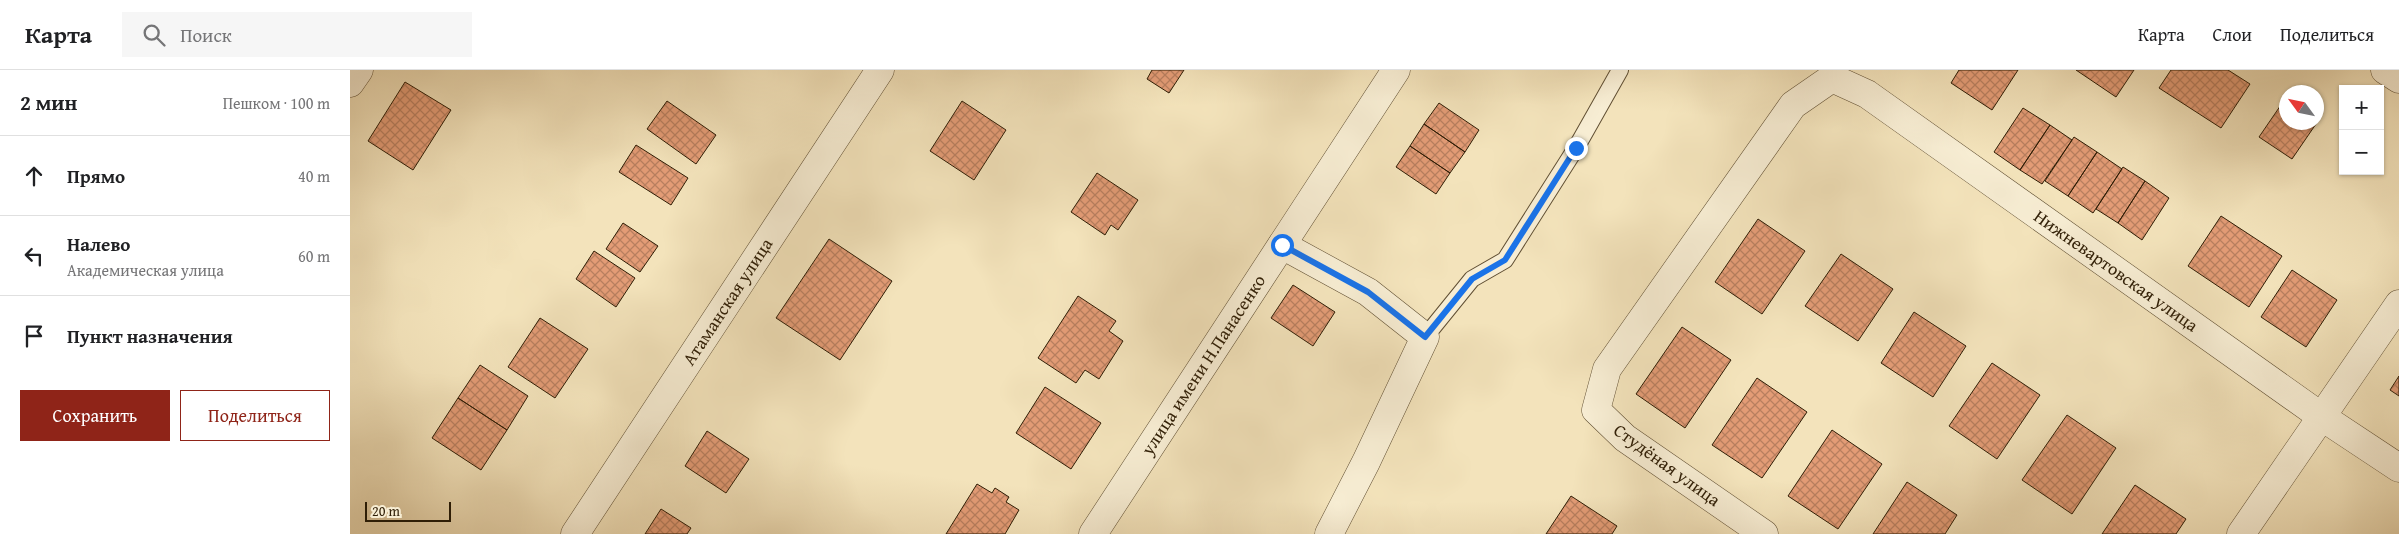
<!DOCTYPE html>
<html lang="ru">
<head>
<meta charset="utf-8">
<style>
  :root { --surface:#fff; --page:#f6f6f6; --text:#202124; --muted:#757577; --line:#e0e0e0; --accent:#8f2418 }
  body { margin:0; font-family:"Gentium Book Plus",serif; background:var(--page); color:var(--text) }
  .controls { position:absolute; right:15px; top:15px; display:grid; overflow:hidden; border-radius:0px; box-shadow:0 1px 4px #0004 }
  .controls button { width:45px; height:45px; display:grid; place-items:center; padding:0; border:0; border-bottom:1px solid var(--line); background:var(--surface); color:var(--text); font:25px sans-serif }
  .compass { position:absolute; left:1929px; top:15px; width:45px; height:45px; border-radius:50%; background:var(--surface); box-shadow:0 1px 4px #0004; rotate:303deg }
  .scale { position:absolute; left:15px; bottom:12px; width:86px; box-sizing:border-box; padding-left:5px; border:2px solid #2f1e06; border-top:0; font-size:14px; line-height:18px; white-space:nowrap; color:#2f1e06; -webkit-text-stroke:4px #f7edd3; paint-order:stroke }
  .stop { position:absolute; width:15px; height:15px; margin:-11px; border:4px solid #1a73e8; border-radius:50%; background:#fff }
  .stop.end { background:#1a73e8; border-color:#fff; box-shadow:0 1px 5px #0008 }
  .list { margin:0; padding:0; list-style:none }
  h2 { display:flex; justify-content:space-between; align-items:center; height:65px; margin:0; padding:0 20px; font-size:21px }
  h2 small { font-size:16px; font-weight:400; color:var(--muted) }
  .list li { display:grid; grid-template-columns:32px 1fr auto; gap:15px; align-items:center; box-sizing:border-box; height:80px; padding:0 20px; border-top:1px solid var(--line) }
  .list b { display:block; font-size:19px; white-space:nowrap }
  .list p { margin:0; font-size:16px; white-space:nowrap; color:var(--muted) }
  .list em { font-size:16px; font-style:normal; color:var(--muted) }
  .actions { display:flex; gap:10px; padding:15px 20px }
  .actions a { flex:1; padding:11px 0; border:1px solid var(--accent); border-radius:0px; text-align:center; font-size:18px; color:var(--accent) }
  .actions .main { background:var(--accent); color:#fff }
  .icon { flex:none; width:28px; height:28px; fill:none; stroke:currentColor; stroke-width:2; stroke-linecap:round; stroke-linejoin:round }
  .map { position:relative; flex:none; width:2049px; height:464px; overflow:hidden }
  header { display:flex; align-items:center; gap:30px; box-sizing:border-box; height:70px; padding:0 25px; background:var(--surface); border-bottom:1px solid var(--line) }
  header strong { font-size:24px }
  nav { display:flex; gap:28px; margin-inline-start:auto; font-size:18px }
  .search { width:350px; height:45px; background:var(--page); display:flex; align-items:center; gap:12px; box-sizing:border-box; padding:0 18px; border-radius:0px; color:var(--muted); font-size:19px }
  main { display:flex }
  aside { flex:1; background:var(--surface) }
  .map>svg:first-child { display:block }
  .building { fill:url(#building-cross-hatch); stroke:#2f1e06 }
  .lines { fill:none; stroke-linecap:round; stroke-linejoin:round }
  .lane-casing { stroke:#604f33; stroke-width:18 }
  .street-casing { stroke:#604f33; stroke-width:29 }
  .lane { stroke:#f7edd3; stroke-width:16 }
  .street { stroke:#f7edd3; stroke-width:28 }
  .route { stroke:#1a73e8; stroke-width:6 }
  .labels { text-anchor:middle; stroke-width:4; stroke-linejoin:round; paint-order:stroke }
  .street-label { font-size:18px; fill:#2f1e06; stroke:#f7edd3 }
</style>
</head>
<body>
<header>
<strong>Карта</strong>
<div class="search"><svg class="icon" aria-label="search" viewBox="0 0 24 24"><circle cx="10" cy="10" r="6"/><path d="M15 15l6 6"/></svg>Поиск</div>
<nav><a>Карта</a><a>Слои</a><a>Поделиться</a></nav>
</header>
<main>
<aside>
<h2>2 мин<small>Пешком · 100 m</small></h2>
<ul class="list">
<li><svg class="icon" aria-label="ahead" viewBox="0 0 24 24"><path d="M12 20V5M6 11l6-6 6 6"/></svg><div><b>Прямо</b></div><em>40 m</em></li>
<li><svg class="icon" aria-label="left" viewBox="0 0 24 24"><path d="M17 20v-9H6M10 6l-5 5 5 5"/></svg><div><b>Налево</b><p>Академическая улица</p></div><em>60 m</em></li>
<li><svg class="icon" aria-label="arrive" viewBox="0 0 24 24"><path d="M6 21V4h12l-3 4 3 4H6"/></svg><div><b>Пункт назначения</b></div></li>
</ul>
<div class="actions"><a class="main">Сохранить</a><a>Поделиться</a></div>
</aside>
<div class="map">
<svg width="2049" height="464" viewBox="0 0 2049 464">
  <defs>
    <pattern id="building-cross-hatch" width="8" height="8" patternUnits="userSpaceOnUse" patternTransform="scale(1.25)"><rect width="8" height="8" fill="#e39c76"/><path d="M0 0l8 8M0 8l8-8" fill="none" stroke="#b87f5f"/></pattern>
  </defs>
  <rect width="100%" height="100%" fill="#f3e3bb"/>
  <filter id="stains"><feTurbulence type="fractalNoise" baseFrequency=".004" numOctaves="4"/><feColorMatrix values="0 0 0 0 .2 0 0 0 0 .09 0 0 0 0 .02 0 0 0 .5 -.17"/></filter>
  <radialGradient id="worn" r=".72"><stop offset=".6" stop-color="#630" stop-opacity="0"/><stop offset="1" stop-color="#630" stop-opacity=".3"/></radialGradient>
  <!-- building -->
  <path class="building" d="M802,0H834L819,23L797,9Z
    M1609,0H1668L1642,40L1601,13Z
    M1726,0H1784L1766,27Z
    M1821,0H1878L1900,14L1871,58L1809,18Z
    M55,12L101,40L63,100L18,71Z
    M1935,29L1936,31V52L1968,51L1942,89L1909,67Z
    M317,31L366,65L346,94L297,59Z
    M612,31L656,60L624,110L580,81Z
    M1089,33L1129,60L1115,82L1074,54Z
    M1673,38L1700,55L1670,100L1644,82Z
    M1074,54L1115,82L1100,103L1060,76Z
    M1700,55L1722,70L1692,114L1670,100Z
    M1724,67L1747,82L1718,126L1695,111Z
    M286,75L338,108L321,135L269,102Z
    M1060,76L1100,103L1086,124L1046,97Z
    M1747,82L1772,99L1743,143L1718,126Z
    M1773,97L1795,111L1768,153L1746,139Z
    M747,103L788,130L768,160L761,155L755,165L721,142Z
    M1795,111L1819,128L1792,170L1768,153Z
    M1871,146L1932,186L1899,237L1838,196Z
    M1408,149L1455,181L1412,244L1365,212Z
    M273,153L308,176L290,202L256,179Z
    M479,169L542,211L490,290L426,248Z
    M244,181L285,208L266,237L226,209Z
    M1491,184L1543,219L1508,271L1455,236Z
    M1942,200L1987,230L1956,277L1911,247Z
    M943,215L985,242L963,276L921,248Z
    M728,226L766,251L759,261L773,271L749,309L735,300L726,313L688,288Z
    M1564,242L1616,276L1583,327L1531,293Z
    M190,248L238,279L205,328L158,297Z
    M1332,257L1381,290L1335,358L1286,324Z
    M1642,293L1690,325L1647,389L1599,356Z
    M130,295L178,326L157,360L108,328Z
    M2049,306V326L2040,320Z
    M1407,308L1457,342L1412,408L1362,375Z
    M695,317L751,353L721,399L666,363Z
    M108,328L157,360L131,400L82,368Z
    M1717,345L1766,378L1722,444L1672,410Z
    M1482,360L1532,394L1488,459L1438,426Z
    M357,361L399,389L376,423L335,396Z
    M1557,412L1607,445L1595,464H1523Z
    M627,414L642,423L645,418L659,427L656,432L669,440L655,464H596Z
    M1785,415L1836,449L1826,464H1752Z
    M1221,426L1267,456L1262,464H1196Z
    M311,439L341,458L337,464H295Z"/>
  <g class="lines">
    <defs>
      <path id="lane" d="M1075,267L1122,209L1155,190L1226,78L1270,0"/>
      <g id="street">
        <path d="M2035,0L2049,9"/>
        <path d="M0,13L9,0"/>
        <path d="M932,175L1018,222L1075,267L1016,392L979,464"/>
        <path id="s1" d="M225,464L530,0"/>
        <path id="s2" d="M743,464L1046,0"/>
        <path id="s3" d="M1414,464L1275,368L1246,340L1257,299L1443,35L1482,8L1517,24L1972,347L2049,398"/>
        <path d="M1891,464L2049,234"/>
      </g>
    </defs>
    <!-- lane casing -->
    <use href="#lane" class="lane-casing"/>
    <!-- street casing -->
    <use href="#street" class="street-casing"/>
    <!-- lane -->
    <use href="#lane" class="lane"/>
    <!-- street -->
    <use href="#street" class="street"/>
  </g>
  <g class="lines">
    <!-- route -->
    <path class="route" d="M932,175L1018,222L1075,267L1122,209L1155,190L1226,78"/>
  </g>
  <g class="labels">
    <!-- street labels -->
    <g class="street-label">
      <text dy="6" stroke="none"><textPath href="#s3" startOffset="966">Нижневартовская улица</textPath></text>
      <text dy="6" stroke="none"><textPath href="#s1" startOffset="278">Атаманская улица</textPath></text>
      <text dy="6" stroke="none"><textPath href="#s2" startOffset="202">улица имени Н.Панасенко</textPath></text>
      <text transform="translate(1317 395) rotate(36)" y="6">Студёная улица</text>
    </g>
  </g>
  <rect width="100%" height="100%" filter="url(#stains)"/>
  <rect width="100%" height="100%" fill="url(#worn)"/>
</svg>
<div class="controls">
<button>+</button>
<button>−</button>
</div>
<svg class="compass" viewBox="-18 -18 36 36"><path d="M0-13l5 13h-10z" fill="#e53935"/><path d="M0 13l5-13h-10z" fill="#757577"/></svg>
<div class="scale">20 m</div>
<div class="stop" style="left:932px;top:175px"></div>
<div class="stop end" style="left:1226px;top:78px"></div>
</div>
</main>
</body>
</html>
